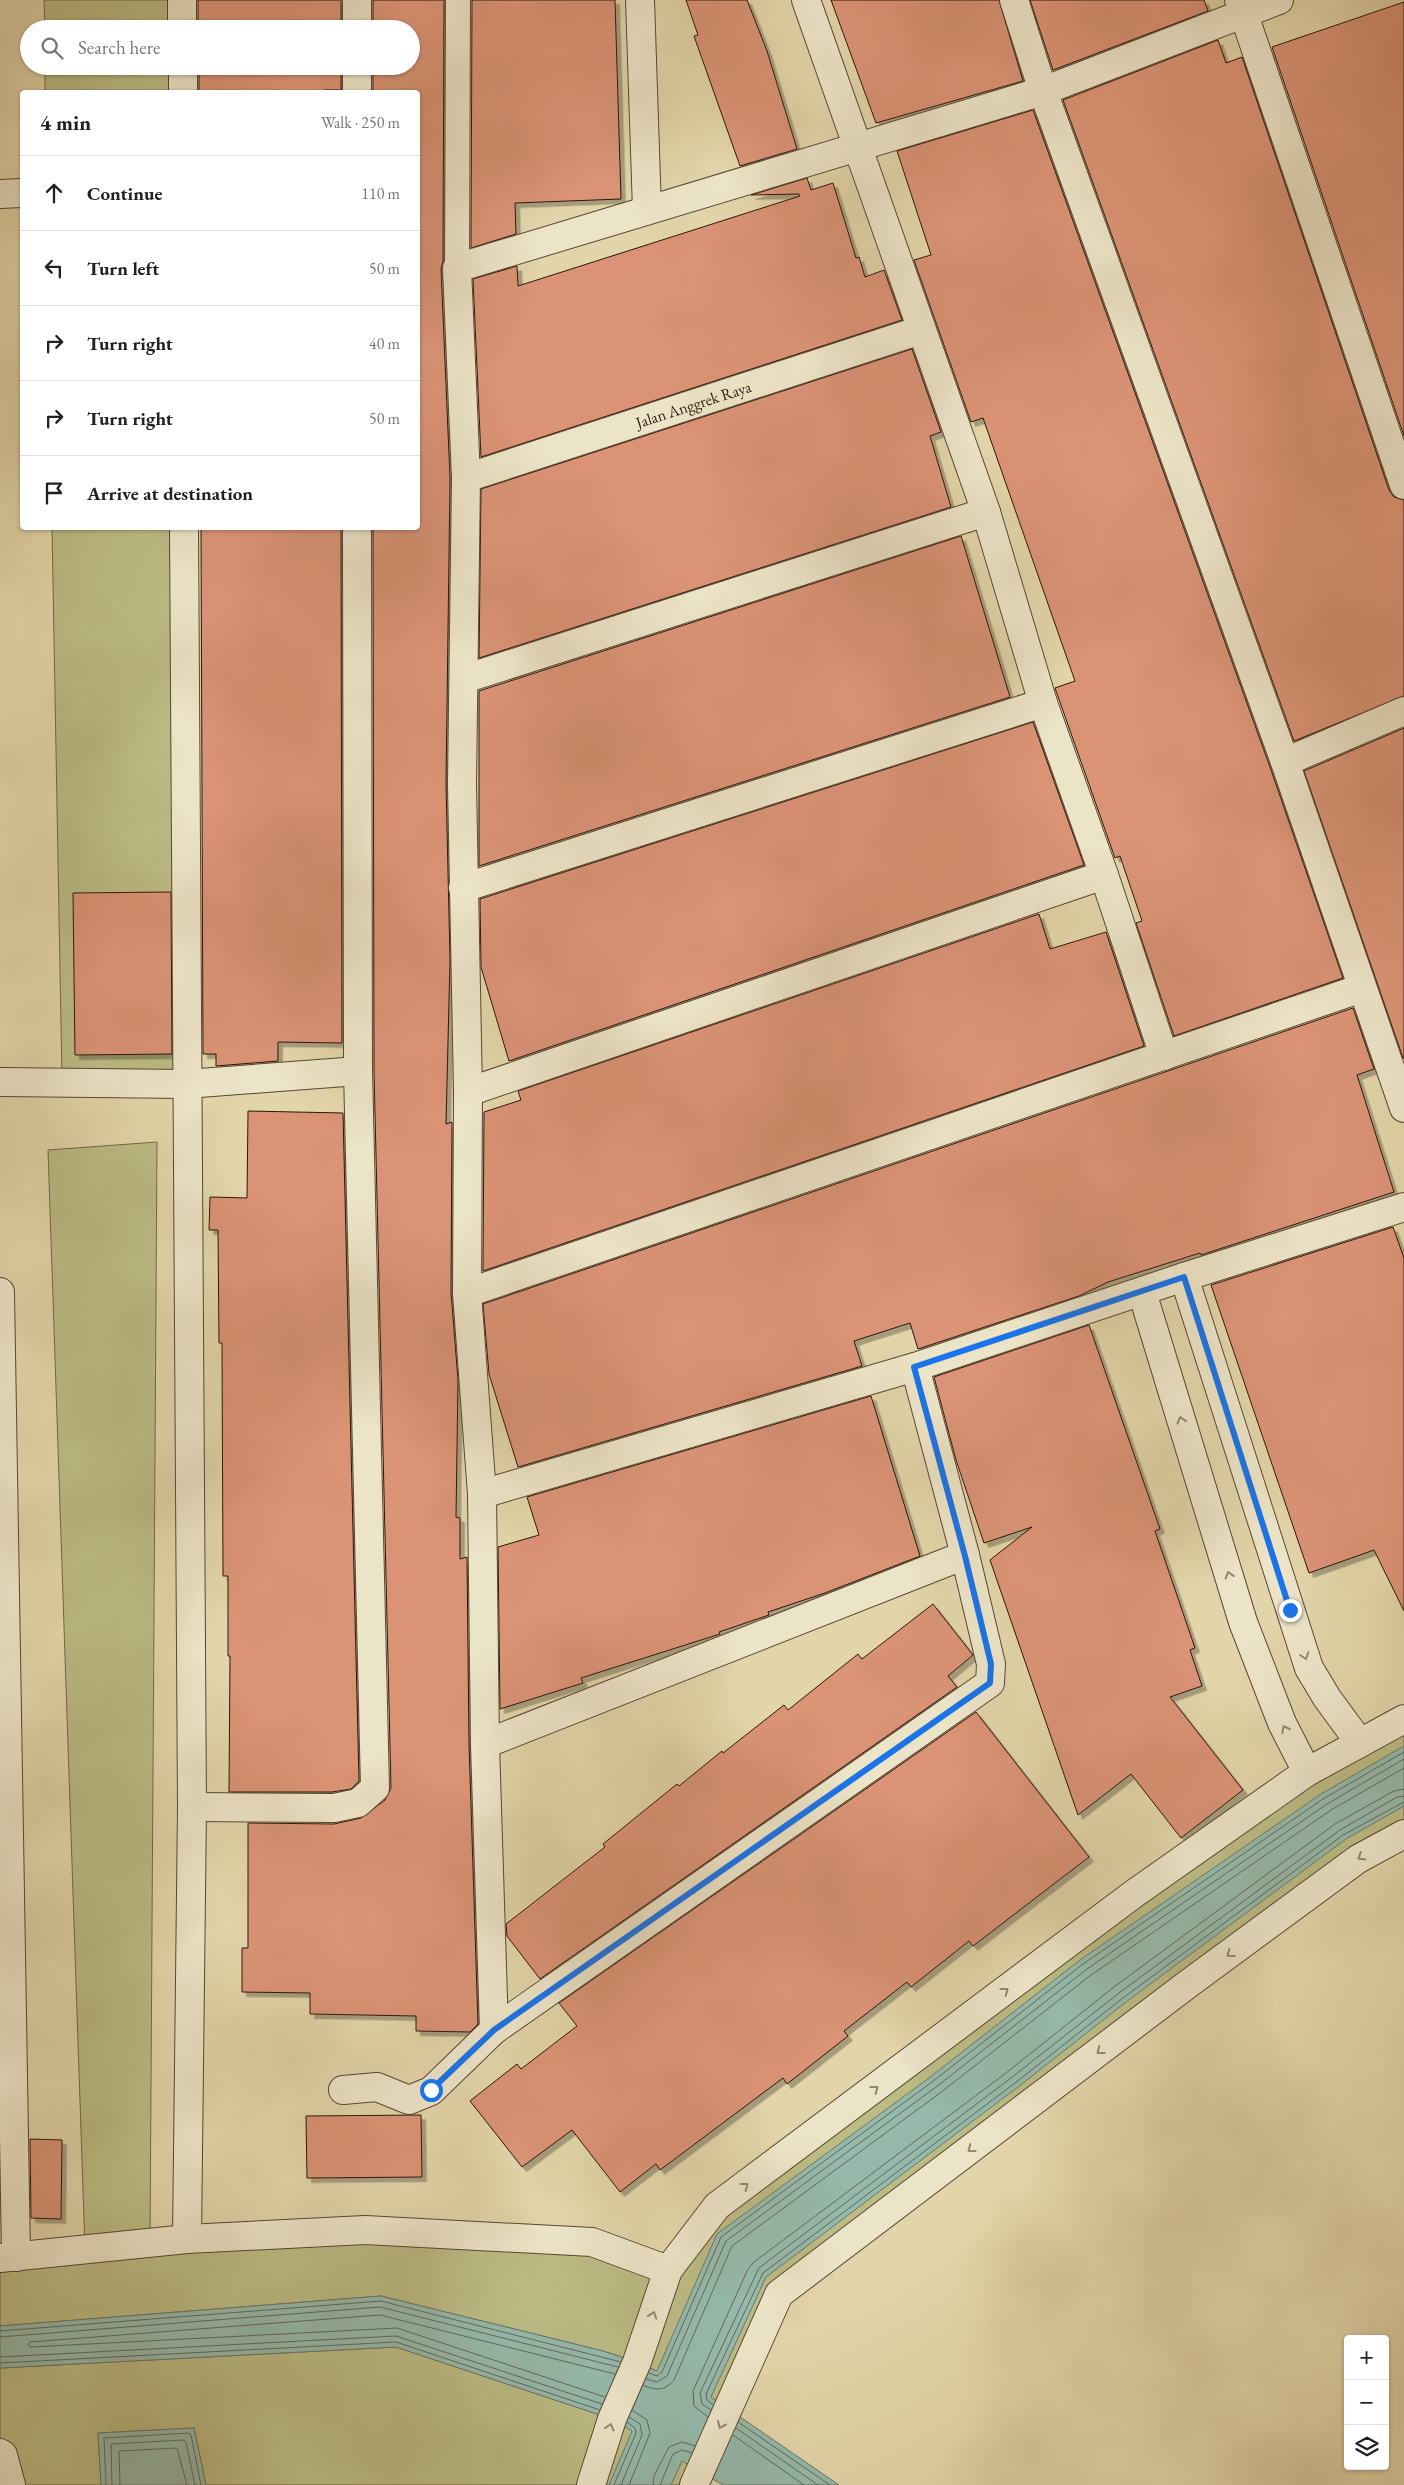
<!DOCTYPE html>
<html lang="en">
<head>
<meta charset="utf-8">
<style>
  :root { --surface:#fff; --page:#f2f2f2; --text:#202124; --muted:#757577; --line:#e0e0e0 }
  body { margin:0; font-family:"EB Garamond",serif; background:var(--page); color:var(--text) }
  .controls { position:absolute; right:15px; bottom:15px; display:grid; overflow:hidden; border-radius:5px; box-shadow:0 1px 4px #0004 }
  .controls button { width:45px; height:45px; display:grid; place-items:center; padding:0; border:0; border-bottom:1px solid var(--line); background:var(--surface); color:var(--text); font:25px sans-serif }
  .stop { position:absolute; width:15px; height:15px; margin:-11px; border:4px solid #1a73e8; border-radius:50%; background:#fff }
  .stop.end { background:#1a73e8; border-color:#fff; box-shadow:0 1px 5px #0008 }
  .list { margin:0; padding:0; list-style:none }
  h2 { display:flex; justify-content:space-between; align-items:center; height:65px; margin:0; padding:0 20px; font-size:21px }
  h2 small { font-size:16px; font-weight:400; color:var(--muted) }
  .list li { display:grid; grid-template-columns:32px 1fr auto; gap:15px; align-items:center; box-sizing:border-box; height:75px; padding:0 20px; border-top:1px solid var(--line) }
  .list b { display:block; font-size:19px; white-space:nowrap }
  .list em { font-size:16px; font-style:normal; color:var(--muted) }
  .icon { flex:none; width:28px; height:28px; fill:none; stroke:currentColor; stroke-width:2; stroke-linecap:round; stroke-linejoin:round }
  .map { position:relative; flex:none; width:1404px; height:2485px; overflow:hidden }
  .search { position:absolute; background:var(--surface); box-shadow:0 1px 4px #0004; left:20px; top:20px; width:400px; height:55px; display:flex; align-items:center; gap:12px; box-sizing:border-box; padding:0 18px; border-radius:28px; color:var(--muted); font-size:19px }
  .panel { position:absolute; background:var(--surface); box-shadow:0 1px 4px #0004; left:20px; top:90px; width:400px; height:440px; border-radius:5px }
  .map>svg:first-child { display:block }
  .green { fill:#bbbb83; stroke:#736848 }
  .water { fill:#95b9aa; stroke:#6b786b }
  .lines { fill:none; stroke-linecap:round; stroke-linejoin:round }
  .shore { stroke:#60685c; stroke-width:1 }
  .building { fill:#da9374; stroke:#2b160d; filter:url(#shadow) }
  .lane-casing { stroke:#594634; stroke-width:26 }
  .street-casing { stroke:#594634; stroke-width:30 }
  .lane { stroke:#ece4c7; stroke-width:24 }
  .street { stroke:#ece4c7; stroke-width:28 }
  .oneway { stroke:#958773 }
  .route { stroke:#1a73e8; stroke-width:6 }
  .labels { text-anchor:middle; stroke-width:4; stroke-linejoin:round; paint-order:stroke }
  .street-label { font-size:16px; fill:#2b160d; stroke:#ece4c7 }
</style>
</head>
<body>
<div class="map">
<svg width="1404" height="2485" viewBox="0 0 1404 2485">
  <defs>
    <filter id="shadow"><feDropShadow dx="4.5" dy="4.5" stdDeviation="0" flood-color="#0004"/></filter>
  </defs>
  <rect width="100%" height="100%" fill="#e2d5a9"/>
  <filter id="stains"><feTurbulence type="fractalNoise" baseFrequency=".004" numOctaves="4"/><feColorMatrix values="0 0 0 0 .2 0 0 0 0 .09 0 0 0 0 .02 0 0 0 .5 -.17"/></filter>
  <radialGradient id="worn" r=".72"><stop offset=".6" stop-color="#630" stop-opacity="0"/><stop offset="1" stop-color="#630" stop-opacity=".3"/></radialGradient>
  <!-- green -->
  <path class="green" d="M44,0H182V29H45Z
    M45,66H183V92H45Z
    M52,528H184L186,1084L62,1081Z
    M157,1142L150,2244L544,2239L668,2270L717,2206L1404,1719V1834L779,2294L694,2485H206L194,2428L98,2433L101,2485H11L0,2453V2368L396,2347L612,2419L637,2362L603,2351L381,2296L0,2326V2258L85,2250L48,1150Z"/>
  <!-- water -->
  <path class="water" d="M1404,1746V1806L1346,1839L1126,2002L1018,2087L766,2277L711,2397L839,2485H723L682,2461L671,2485H609L632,2431L612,2419L396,2347L0,2368V2326L381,2296L603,2351L637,2362L657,2371L717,2234L929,2078L1080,1960L1321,1794Z
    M194,2428L206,2485H101L98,2433Z"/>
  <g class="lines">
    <!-- shore -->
    <path class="shore" d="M0,2331L381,2301L621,2362
      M0,2337L380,2307L618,2367
      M0,2357L396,2336L602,2404
      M0,2363L396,2342L600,2410
      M649,2373L657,2376L662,2372L721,2237L932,2082L1083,1964L1323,1799L1404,1752
      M646,2379L657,2382L667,2376L726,2241L936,2087L1087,1969L1327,1804L1404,1759
      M643,2385C655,2391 665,2391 674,2380L732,2246L940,2093L1091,1975L1331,1810L1404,1768
      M605,2397L397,2328L31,2347L28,2345L30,2342L380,2315L615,2374
      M713,2405L707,2400L706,2394L763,2273L1015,2083L1123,1998L1343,1835L1404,1802
      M711,2410L702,2404L700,2393L759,2268L1011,2078L1119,1993L1340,1830L1397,1797L1404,1796
      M708,2417L694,2406L693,2391L748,2269L754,2262L1006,2073L1114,1987L1335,1824L1394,1791L1404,1789
      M738,2422L830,2485
      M736,2428L818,2485
      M733,2435L804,2485
      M106,2485L104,2438L188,2433L191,2435L201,2485
      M112,2485L111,2444L183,2440L186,2442L195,2485
      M120,2485L119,2451L177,2448L187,2485
      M614,2485L636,2433L635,2428L627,2422
      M621,2485L642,2435L640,2424L629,2417
      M629,2485L650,2433L647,2420L632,2410
      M653,2485L654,2476L669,2447L682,2442L695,2446
      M660,2485L673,2454L682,2450L692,2453"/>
  </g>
  <!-- building -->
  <path class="building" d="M198,0H341V29H198Z
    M373,0H444L443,261L441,269L450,478L446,784L450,960L446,1124L452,1122L451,1293L458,1380L456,1517L460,1518V1559L467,1557L469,1744L478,2024L470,2032L416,2031V2016L310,2014V1993L242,1992V1948H248V1823L334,1824L361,1818L385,1800L391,1788L374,1071L373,528H418V92L373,91V66H411V29H373Z
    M472,0H615L621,199L515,203L516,234L471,248Z
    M686,0H747L767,51L797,149L740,166L694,36L698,35Z
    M831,0H999L1023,81L876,123Z
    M1030,0H1204L1208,11L1053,70Z
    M1404,2V436L1272,47Z
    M1218,40L1226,63L1242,57L1389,490L1394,497L1404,500V696L1294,741L1063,100Z
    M199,66H341V90H324V92H199Z
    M1033,110L1270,767L1343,978L1174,1036L1136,923L1142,921L1120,856L1115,858L1055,688L1075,681L983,418L971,422L914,260L931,255L897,151Z
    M807,178L811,190L833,183L856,258L859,257L865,277L884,270L902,320L481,457L473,279L517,266L518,286L800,196L799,194L751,195Z
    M912,349L941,432L930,436L951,507L479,658L481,489Z
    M201,528H341L342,1043L278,1042V1061L216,1066V1054H203Z
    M961,536L1010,697L479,866V691Z
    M1033,722L1084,865L509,1061L481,967L480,899Z
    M1404,728V1058H1403L1304,771Z
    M171,892L172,1054L75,1055L73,893Z
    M1039,914L1050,949L1106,932L1144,1046L483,1271L484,1112L521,1100L518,1091Z
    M1353,1008L1374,1069L1357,1075L1394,1192L1201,1255L1200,1253L1108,1282L1079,1296L918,1349L910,1323L854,1341L862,1366L518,1467L489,1374L483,1304Z
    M248,1111L343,1113L359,1781L351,1789L332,1792H229L230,1656H228V1576H223L222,1343H219L218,1230H209L210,1197L247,1198Z
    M1393,1227L1404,1258V1611L1374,1550L1309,1573L1211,1285Z
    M1089,1325L1160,1529L1155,1531L1195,1648L1190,1650L1202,1686L1170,1697L1243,1790L1181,1838L1131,1774L1078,1815L990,1560L1032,1527L984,1543L956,1460L934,1377Z
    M871,1396L920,1556L825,1593L768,1612L769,1615L719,1632L720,1634L581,1678L583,1683L500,1709L498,1547L539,1535L527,1497Z
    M933,1604L973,1655L948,1676L957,1687L540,1979L507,1936L506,1924L605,1847L603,1844L677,1784L679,1786L722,1751L723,1753L784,1705L788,1710L858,1654L862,1659Z
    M976,1712L1089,1857L973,1946L969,1941L911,1987L907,1982L844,2031L848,2036L787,2084L783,2078L660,2170L656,2164L620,2192L572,2130L522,2167L470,2101L517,2064L521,2069L577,2026L559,2003Z
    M421,2115L422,2177L307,2178L306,2116Z
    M30,2139L62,2140L61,2219L31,2218Z"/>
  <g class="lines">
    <defs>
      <path id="lane" d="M457,268L458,0"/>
      <g id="street">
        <path d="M182,0V29"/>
        <path d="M640,0L647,210"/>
        <path d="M806,0L986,512L1043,703L1104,875L1164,1056"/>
        <path d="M1014,0L1043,91L1285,762L1404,1108"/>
        <path d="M1239,0L1404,485"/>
        <path d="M357,29V0"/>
        <path d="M183,66V92"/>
        <path d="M357,92V66"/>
        <path d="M0,194L22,193"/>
        <path id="s1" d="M466,478L921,330"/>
        <path d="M184,528L192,1807L187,2239"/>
        <path d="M464,679L986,512"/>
        <path d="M1285,762L1404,711"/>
        <path d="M463,888L1043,703"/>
        <path d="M0,1082L186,1084L358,1071"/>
        <path d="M468,1092L1104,875"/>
        <path d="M1184,1277L1309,1668L1327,1698L1360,1743"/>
        <path d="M0,1292L16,2257"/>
        <path d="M1142,1292L1243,1622L1282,1723L1307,1772"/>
        <path d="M467,1293L1362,988"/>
        <path d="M482,1494L915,1367L1184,1277L1404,1207"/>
        <path d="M485,1744L965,1555"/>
        <path d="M192,1807L334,1808L358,1803L375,1788L358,1071L357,528"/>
        <path d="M494,2030L485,1744L482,1494L467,1293L468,1092L462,784L466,478L457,268L1043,91L1279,0"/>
        <path d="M343,2090L377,2087L409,2100L431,2091L494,2030L990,1683L991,1664L965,1555L915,1367"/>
        <path d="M0,2258L187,2239L365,2230L592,2242L668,2270"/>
        <path d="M0,2453L3,2455L11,2485"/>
        <path d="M591,2485L612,2419L637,2362L668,2270L717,2206L1135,1893L1307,1772L1404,1719"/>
        <path d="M694,2485L779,2294L1188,1984L1358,1859L1404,1834"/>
      </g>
    </defs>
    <!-- lane casing -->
    <use href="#lane" class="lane-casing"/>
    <!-- street casing -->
    <use href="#street" class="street-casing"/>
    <!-- lane -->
    <use href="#lane" class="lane"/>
    <!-- street -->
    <use href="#street" class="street"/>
  </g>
  <!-- one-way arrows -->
  <defs><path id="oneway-chevron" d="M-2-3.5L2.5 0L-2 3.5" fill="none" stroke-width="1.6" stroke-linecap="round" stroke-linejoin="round" transform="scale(1.25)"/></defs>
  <g class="oneway">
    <use href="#oneway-chevron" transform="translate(1181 1420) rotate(-107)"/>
    <use href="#oneway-chevron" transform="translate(1229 1575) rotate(-107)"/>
    <use href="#oneway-chevron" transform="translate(1305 1656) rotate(72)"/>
    <use href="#oneway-chevron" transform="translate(1285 1729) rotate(-117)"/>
    <use href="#oneway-chevron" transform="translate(1361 1857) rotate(149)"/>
    <use href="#oneway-chevron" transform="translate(1230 1954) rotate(144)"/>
    <use href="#oneway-chevron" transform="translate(1005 1991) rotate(-37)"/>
    <use href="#oneway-chevron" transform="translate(1100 2051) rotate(143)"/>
    <use href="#oneway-chevron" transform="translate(875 2089) rotate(-37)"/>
    <use href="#oneway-chevron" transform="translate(971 2149) rotate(143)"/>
    <use href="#oneway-chevron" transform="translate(745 2186) rotate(-37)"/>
    <use href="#oneway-chevron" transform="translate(653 2315) rotate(-71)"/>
    <use href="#oneway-chevron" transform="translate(721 2425) rotate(114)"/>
    <use href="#oneway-chevron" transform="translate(610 2427) rotate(-73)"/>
  </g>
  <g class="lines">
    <!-- route -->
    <path class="route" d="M431,2090L494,2030L990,1683L991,1664L965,1556L914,1367L1184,1277L1290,1610"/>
  </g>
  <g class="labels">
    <!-- street labels -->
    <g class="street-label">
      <text dy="6" stroke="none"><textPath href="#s1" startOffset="239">Jalan Anggrek Raya</textPath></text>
    </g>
  </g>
  <rect width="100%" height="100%" filter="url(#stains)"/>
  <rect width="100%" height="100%" fill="url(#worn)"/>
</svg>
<div class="controls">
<button>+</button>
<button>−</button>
<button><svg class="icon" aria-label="layers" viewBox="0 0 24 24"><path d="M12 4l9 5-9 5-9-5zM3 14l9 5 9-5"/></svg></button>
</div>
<div class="stop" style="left:431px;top:2090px"></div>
<div class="stop end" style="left:1290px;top:1610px"></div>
<div class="search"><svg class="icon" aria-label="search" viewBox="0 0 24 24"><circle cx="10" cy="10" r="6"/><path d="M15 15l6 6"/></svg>Search here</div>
<section class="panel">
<h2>4 min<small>Walk · 250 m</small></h2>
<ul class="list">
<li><svg class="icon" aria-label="ahead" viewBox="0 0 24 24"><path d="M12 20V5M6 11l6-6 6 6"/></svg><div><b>Continue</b></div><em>110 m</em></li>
<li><svg class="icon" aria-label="left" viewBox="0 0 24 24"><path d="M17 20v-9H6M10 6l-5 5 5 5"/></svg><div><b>Turn left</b></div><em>50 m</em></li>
<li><svg class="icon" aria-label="right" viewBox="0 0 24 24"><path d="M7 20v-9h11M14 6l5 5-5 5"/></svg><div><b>Turn right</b></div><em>40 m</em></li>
<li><svg class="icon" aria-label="right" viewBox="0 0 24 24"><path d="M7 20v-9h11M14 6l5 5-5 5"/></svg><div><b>Turn right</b></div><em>50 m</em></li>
<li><svg class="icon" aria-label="arrive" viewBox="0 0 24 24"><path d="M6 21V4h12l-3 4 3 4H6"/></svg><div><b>Arrive at destination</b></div></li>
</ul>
</section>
</div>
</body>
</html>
